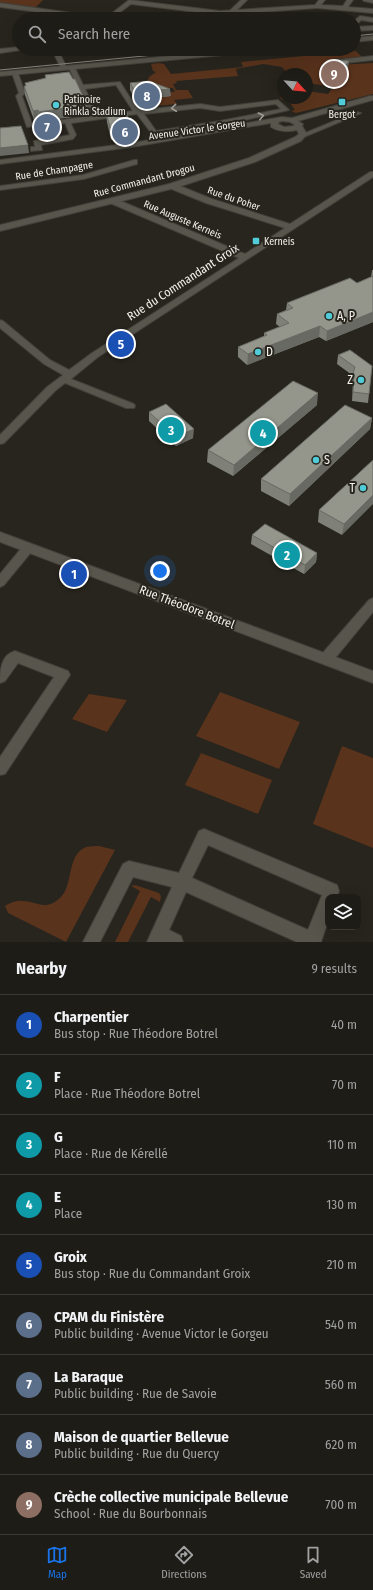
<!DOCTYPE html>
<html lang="en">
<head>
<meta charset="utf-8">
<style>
  :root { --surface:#1d1c16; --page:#2a2923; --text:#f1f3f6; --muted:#a0a1a1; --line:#3b3a35; --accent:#1a73e8 }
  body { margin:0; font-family:"Fira Sans Condensed",sans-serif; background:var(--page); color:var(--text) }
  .controls { position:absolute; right:12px; bottom:12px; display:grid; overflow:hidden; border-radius:8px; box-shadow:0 4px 16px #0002 }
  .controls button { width:36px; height:36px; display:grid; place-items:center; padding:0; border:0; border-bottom:1px solid var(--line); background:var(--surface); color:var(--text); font:20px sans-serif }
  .compass { position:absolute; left:277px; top:68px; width:36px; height:36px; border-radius:50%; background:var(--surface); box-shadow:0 4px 16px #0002; rotate:116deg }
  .you { position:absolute; left:160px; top:571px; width:14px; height:14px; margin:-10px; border:3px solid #fff; border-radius:50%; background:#1a73e8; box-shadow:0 0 0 6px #1a73e833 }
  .badge { display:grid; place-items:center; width:26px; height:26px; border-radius:50%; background:var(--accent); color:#fff; font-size:13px; font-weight:700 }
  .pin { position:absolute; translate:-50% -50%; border:2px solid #fff; box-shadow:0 1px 4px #0006 }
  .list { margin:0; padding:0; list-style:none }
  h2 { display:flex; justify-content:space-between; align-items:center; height:52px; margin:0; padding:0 16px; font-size:17px }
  h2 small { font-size:13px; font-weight:400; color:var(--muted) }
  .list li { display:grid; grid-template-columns:26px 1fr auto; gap:12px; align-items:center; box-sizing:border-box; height:60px; padding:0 16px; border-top:1px solid var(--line) }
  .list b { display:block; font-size:15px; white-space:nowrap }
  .list p { margin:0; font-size:13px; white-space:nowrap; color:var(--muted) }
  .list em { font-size:13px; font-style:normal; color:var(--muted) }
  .icon { flex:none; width:22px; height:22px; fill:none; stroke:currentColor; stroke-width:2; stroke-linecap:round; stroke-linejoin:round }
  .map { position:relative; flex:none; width:373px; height:942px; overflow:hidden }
  .search { position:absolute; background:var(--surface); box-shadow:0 4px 16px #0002; left:12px; right:12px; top:12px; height:44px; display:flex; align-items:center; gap:10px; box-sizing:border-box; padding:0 14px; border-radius:22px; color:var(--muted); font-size:15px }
  .sheet { height:592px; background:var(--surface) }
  nav { display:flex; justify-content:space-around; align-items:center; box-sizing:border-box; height:56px; border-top:1px solid var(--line); background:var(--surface); font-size:11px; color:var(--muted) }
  nav a { display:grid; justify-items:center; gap:2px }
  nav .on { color:var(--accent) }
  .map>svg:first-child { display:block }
  .green { fill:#59331c }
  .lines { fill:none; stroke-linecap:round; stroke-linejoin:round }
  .street-casing { stroke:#424039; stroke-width:2 }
  .secondary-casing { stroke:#424039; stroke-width:2 }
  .street { fill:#57554c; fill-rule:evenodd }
  .secondary { fill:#57554c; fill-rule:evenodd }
  .tram { stroke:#87857f; stroke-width:1 }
  .wall { fill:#7f8178 }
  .shaded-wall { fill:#686962 }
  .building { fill:#94968c; stroke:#686962 }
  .oneway { stroke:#9d9b94 }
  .poi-dot { fill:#52cbd8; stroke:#27251d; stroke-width:1.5 }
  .labels { text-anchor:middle; stroke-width:4; stroke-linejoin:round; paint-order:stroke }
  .far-poi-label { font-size:10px; fill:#f3f1ec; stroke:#27251d; text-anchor:start }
  .far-street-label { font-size:10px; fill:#f3f1ec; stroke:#27251d }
  .street-label { font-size:12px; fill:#f3f1ec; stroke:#27251d }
  .poi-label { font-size:12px; fill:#f3f1ec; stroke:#27251d; text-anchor:start }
</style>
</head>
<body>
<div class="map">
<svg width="373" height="942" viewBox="0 0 373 942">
  <rect width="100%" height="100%" fill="#27251d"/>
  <!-- green -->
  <path class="green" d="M0,0H43L35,8L0,3Z
    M356,51L362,57L332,59L337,65L373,63V94L296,113L291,111L295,110L288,100H283L280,98L283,93V98H307V91L328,94L333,87L307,83V74H288L282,67L263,64L236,69L238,76L176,81L177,83L173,84L176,90H188L193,98L174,100L177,104L144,107L145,109L136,108L134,105L153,103L147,99L170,92H175L173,88L145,87L149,77L156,72L153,71L151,64L159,63L164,64L171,74L243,67L241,62Z
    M220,692L300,722L279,769L196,736Z
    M89,694L127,700L107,732L72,719Z
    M342,746L373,758V848L313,824Z
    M201,753L272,780L258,814L185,785Z
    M99,846L115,850L66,942L8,913L5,906C10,903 17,900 23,901C38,902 46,911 60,898C74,885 66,855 86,847C90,846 95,846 99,846Z
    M135,885L159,893L161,896L160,902L151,897L128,942H115L140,891L131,886Z"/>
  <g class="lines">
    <defs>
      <path id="street" d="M129,0L220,11L315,5L319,0H325L321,5L343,6L347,0H353L348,7L373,9V13L317,8L220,15L131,4L115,16H111V14Z
        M363,0H373V3L364,1Z
        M0,3L101,17L104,19H89L0,7Z
        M360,16L373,18V22L361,20L354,27V21Z
        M373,26V30L354,31V27Z
        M19,47V49H22L21,50L0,53V49Z
        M63,49H70L61,56L67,68L64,70L61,68L55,56Z
        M373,56V60L336,64L333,62L336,60Z
        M72,66L75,68L83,85L120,82L136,107L140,110L200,104L220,107L278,100L289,110L236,122L154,135L152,134L137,114L72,123L71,124L76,135L73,139L41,145L42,150L31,151V147H35L34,141L70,135L65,123L27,127L16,96L19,93L12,73L15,71L18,73L25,93L22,96L32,124L91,116L69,68ZM116,85L133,111L98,115L85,89ZM276,104L281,109L220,121L156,131L144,114L200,108L220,111Z
        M356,112L361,113L304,137L298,136Z
        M134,160H137V164L84,179L0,190V186L83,175Z
        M370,172H373V177L98,357L71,379L134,404L135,406L134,408H126L65,383L55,391L4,443L0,444V435L47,387L63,375L44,364L0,328V320L3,321L50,360L69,370L92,353L239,258L110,203V199H116L245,254L285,228L206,203L169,188V184H175L212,199L290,224Z
        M28,544L32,545L34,548L32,551L4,585L0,587V574L24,545Z
        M373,598V612L331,663L326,664L321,663L319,659L321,655L369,600Z
        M15,651L68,671L70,675L5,774L0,775V757L54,677L18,663L5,681L0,683C0,670 1,655 15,651Z
        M204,829L337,885L339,891L337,897H328V921L321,942H297L186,892L169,930L181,936L183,942H147L172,887L133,877L100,942H83L123,864L129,861L179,873L199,831ZM208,845L322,895L308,930L192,878Z"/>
      <path id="secondary" d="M241,0H247L228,19H221Z
        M373,36V40L354,42V38Z
        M245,49H269L266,51L0,76V72Z
        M370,96H373V100L298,121L303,124L302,126L307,134L301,141L255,162L175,188L0,231V225L169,184L249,158L295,137L299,134L297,130C288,132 279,132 271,127V123L132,147L0,164V160L132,143L282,117L292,118ZM282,121L290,122L295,125L293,126L284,127L278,124L279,122Z
        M0,532L373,671V683L0,542Z"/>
    </defs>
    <!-- street casing -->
    <use href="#street" class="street-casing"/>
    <!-- secondary casing -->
    <use href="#secondary" class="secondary-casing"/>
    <!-- street -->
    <use href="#street" class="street"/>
    <!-- secondary -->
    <use href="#secondary" class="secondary"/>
    <!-- tram -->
    <path class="tram" d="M354,36L373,34
      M0,70L216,49"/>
  </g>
  <!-- wall -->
  <path class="wall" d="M348,68L342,77L330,76V69Z
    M45,75L88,115L40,121L39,120H34L25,95L24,86H26L25,83L45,78Z
    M130,83L171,96L153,98V103L138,104L130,90Z
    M127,112L128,138L111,140L107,122L106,113Z
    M372,270H373V322L326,341L319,337L247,365L238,357V347L264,336V333L280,327L276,324L277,314L286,310L287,303L357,283L371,277Z
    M338,355L372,366L368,403L352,401L353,383L352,382V375L337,364Z
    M317,405L233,476L207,462L208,450Z
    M149,412L193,438L176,446L149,421Z
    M372,418L370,429L289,506L261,491V479Z
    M373,460L342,535L318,522L319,510Z
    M252,535L317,553L316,562L304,574L251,544Z"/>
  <!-- shaded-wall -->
  <path class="shaded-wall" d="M349,61L348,68L342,77L343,70Z
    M170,89L171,96L153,98V103L138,104V97L151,91Z
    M87,105L88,115L40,121L39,112Z
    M38,110L39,120H34L33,111Z
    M128,128V138L111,140V130Z
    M28,145L29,153L0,156V148Z
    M373,312V322L326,341L327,331Z
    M320,326L319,337L247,365L248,354Z
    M318,393L317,405L233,476L234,465Z
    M372,418L370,429L289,506L290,494Z
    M194,429L193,438L176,446V437Z
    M373,495V504L342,535L344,524Z
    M317,553L316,562L304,574L305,565Z"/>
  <!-- building -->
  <path class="building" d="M337,60L349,61L343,70L330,69Z
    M69,72L73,79H75L87,105L39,112L38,110L33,111L24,86H26L25,83L46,78L45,75Z
    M149,81L170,89L151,91L153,95L138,97L130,83Z
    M113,110L127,112L128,128L111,130L106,113Z
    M21,126L28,145L0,148V128Z
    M373,276V312L327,331L320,326L248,354L238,347L267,335L264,333L289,323L277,314L293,308L287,303L350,278L357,283Z
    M350,350L372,366L369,394L353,392L354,374L353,373L355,367L338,355Z
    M293,381L318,393L234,465L208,450Z
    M166,404L194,429L176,437L149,412Z
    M345,405L372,418L290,494L261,479Z
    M373,460V495L344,524L319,510Z
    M265,524L317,553L305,565L252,535Z"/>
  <!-- one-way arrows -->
  <defs><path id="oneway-chevron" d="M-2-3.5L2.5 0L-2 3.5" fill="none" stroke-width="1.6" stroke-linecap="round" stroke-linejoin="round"/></defs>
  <g class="oneway">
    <use href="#oneway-chevron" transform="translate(174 108) rotate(174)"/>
    <use href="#oneway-chevron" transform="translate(261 116) rotate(-13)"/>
  </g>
  <!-- markers -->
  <g class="poi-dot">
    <rect x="338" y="98" width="8" height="8" rx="2"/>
    <circle cx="56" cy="105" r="4"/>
    <rect x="252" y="237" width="8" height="8" rx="2"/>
    <circle cx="329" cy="316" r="4"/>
    <circle cx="258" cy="352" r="4"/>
    <circle cx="361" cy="380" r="4"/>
    <circle cx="316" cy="460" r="4"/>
    <circle cx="363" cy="488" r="4"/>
  </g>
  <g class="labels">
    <!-- far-poi labels -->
    <g class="far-poi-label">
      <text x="64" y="103">Patinoire<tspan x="64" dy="12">Rinkla Stadium</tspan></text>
      <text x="342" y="118" text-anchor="middle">Bergot</text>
      <text x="264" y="245">Kerneis</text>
    </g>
    <!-- far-street labels -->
    <g class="far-street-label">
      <text transform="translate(197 129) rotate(-8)" y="4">Avenue Victor le Gorgeu</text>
      <text transform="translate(54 170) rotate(-9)" y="4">Rue de Champagne</text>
      <text transform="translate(144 180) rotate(-15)" y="4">Rue Commandant Drogou</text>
      <text transform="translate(234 198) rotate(19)" y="4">Rue du Poher</text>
      <text transform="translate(183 219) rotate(23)" y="4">Rue Auguste Kerneis</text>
    </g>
    <!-- street labels -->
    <g class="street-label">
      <text transform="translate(183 282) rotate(-33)" y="4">Rue du Commandant Groix</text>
      <text transform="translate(187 607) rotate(21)" y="4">Rue Théodore Botrel</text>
    </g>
    <!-- poi labels -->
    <g class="poi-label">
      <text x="337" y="320">A, P</text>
      <text x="266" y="356">D</text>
      <text x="353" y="384" text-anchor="end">Z</text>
      <text x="324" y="464">S</text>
      <text x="355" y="492" text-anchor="end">T</text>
    </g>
  </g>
</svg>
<div class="controls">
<button><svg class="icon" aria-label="layers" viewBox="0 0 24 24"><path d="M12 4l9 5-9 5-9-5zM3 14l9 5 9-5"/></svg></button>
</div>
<svg class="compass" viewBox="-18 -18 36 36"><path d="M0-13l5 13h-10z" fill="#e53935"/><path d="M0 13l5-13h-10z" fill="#a0a1a1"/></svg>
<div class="you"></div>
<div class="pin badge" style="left:74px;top:574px;background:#1a4fb4">1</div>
<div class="pin badge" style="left:287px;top:555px;background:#0f9aa8">2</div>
<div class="pin badge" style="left:171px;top:430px;background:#0f9aa8">3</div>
<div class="pin badge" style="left:263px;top:433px;background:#0f9aa8">4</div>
<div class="pin badge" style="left:121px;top:344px;background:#1a4fb4">5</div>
<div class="pin badge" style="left:125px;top:132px;background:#5c6f8a">6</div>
<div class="pin badge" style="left:47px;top:127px;background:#5c6f8a">7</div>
<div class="pin badge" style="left:147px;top:96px;background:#5c6f8a">8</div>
<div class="pin badge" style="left:334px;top:74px;background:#8d6e63">9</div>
<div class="search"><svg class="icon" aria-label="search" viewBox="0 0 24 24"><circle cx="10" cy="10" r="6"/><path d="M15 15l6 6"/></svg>Search here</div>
</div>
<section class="sheet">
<h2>Nearby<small>9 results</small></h2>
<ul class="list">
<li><span class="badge" style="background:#1a4fb4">1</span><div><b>Charpentier</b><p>Bus stop · Rue Théodore Botrel</p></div><em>40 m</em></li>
<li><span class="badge" style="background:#0f9aa8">2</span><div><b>F</b><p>Place · Rue Théodore Botrel</p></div><em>70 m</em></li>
<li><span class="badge" style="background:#0f9aa8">3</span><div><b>G</b><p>Place · Rue de Kérellé</p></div><em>110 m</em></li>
<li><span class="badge" style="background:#0f9aa8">4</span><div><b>E</b><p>Place</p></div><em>130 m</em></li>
<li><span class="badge" style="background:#1a4fb4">5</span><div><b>Groix</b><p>Bus stop · Rue du Commandant Groix</p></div><em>210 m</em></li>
<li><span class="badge" style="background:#5c6f8a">6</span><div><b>CPAM du Finistère</b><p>Public building · Avenue Victor le Gorgeu</p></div><em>540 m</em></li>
<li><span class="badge" style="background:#5c6f8a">7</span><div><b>La Baraque</b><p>Public building · Rue de Savoie</p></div><em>560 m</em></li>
<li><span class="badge" style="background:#5c6f8a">8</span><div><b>Maison de quartier Bellevue</b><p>Public building · Rue du Quercy</p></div><em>620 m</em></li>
<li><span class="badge" style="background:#8d6e63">9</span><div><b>Crèche collective municipale Bellevue</b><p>School · Rue du Bourbonnais</p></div><em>700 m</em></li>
</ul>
</section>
<nav>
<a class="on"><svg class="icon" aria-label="map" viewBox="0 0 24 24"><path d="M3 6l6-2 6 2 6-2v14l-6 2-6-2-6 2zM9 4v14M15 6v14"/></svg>Map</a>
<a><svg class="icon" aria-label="directions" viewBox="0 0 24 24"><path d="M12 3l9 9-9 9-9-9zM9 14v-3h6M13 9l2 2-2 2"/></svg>Directions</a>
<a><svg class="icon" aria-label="saved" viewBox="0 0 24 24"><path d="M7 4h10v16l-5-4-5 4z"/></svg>Saved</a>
</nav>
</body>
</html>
